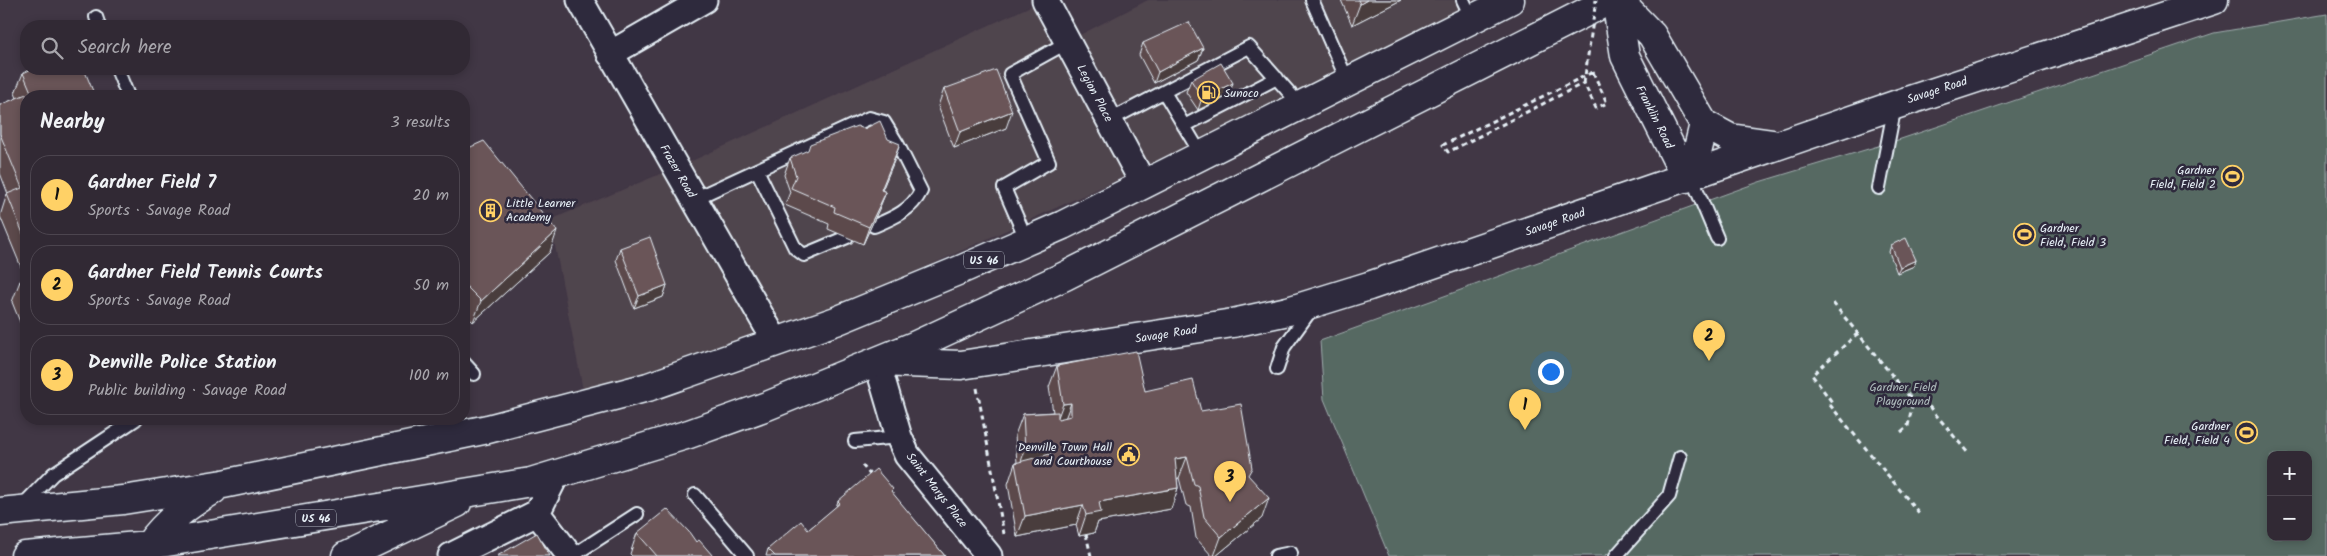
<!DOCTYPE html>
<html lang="en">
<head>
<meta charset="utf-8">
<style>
  :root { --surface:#312934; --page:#39313c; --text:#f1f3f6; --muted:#a8a6ac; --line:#4c454f; --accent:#ffd166 }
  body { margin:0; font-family:Kalam,sans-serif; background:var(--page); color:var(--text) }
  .controls { position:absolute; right:15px; bottom:15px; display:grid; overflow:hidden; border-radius:10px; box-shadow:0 2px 8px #0003 }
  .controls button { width:45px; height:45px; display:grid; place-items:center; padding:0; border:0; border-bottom:1px solid var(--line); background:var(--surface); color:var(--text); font:25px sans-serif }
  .you { position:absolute; left:1550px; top:371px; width:18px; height:18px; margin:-12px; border:4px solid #fff; border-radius:50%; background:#1a73e8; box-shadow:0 0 0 8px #1a73e833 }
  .badge { display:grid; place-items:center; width:32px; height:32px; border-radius:50%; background:var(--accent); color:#111; font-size:16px; font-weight:700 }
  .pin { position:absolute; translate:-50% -41px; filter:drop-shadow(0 1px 2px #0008) }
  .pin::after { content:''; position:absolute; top:26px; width:18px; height:15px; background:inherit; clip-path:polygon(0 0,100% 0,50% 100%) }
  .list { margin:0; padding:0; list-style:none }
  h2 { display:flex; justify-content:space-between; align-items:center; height:65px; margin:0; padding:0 20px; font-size:21px }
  h2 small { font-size:16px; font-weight:400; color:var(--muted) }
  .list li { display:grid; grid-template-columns:32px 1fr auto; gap:15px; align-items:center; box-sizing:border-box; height:80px; margin:0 10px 10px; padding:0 10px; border:1px solid var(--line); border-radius:20px }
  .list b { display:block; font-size:19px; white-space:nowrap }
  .list p { margin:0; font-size:16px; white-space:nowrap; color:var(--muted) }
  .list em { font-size:16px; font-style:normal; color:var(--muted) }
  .icon { flex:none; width:28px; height:28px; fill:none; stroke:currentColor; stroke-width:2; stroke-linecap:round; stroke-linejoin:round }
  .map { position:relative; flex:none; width:2327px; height:556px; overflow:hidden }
  .search { position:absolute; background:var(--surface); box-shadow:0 2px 8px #0003; left:20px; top:20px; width:450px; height:55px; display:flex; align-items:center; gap:12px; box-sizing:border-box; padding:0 18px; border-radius:20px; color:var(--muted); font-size:19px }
  .panel { position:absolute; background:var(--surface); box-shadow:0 2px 8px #0003; left:20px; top:90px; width:450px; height:335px; border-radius:20px }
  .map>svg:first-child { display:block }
  .built { fill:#50444e }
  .green { fill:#566962; stroke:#9fadad; fill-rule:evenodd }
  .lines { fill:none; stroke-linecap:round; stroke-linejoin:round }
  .service-casing { stroke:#e8f1f8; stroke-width:16 }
  .minor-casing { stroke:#e8f1f8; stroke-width:29 }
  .tertiary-casing { stroke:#e8f1f8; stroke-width:31 }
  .trunk-casing { stroke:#e8f1f8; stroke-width:31 }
  .path { stroke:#e8f1f8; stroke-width:3; stroke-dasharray:5 4; stroke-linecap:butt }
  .service { stroke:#2f2a3d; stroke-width:12 }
  .minor { stroke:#2f2a3d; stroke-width:25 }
  .tertiary { stroke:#2f2a3d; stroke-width:28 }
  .trunk { stroke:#2f2a3d; stroke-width:28 }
  .path-bridge { stroke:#e8f1f8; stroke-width:3; stroke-dasharray:5 4; stroke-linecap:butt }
  .wall { fill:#5b494c; stroke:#e8f1f8 }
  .shaded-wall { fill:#4a3c3e; stroke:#e8f1f8 }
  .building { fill:#6a5558; stroke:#e8f1f8 }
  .labels { text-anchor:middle; stroke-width:5; stroke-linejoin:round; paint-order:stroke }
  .shield { fill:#2f2a3d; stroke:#b0b5c0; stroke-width:1 }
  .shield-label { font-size:11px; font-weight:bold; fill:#e8f1f8 }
  .street-label { font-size:12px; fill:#e8f1f8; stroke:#2f2a3d }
  .poi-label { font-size:12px; fill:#e8f1f8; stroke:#2f2a3d; text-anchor:start }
  .park-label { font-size:12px; fill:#aebbbc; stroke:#2f2a3d }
</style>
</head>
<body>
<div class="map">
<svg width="2327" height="556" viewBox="0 0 2327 556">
  <rect width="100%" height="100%" fill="#413745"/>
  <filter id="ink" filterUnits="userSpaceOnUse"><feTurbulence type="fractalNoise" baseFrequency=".02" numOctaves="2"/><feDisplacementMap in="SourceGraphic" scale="10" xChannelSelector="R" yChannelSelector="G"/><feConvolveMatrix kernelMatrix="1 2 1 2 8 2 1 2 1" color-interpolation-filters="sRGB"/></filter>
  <g filter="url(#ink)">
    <!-- built -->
    <path class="built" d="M1044,0L1076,37L1148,0H1478L1148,166L789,329L583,390L550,220L694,160Z"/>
    <!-- green -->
    <path class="green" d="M2327,14V556H1609L1607,554L1605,556H1389L1324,399L1320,341L1759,182L1898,140L2214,33ZM2271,455H2308V537H2271Z"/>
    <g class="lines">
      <defs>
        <path id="service" d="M1312,0L1348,82
          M1463,0L1472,19
          M96,17L99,26
          M117,69L128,96
          M1164,92L1202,156
          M1110,120L1249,47L1301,106
          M1184,126L1277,78
          M757,170L795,248L804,255L847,237
          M1686,178L1696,188L1717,238
          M1879,188L1895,105
          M694,199L869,118L884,122L898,145L921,191C911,211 893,218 874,226
          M1027,241L1004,188L1049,162L1010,74L1068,42
          M464,363L474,374
          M1277,369L1284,347L1313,307
          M855,441L899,437
          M695,495L747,556
          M21,507L53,474L136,419
          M572,556L637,514
          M1276,556L1291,553
          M1616,556L1669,496L1680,457"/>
        <path id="minor" d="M580,0L776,342
          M1045,0L1144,185
          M610,54L704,0
          M877,362L899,437L907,455L989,556
          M537,513L570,556
          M537,513L556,475
          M451,556L537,513"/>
        <path id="tertiary" d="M1616,0L1625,56L1686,178
          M1618,0L1652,35L1704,124L1730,138L1773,144
          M1686,178L1697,153L1704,124
          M877,362L961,365L1233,323L1288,311L1369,286L1895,105L2214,0"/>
        <path id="trunk" d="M0,512L123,500L223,484L488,429L648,387L836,321L960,270L1063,225L1510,0
          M150,551L149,545C166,521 188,505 213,490
          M25,556L149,545L531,482L689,434L767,406L914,346L1065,276L1610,0
          M346,556L457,503"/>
      </defs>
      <!-- service casing -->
      <use href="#service" class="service-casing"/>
      <!-- minor casing -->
      <use href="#minor" class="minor-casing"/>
      <!-- tertiary casing -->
      <use href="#tertiary" class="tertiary-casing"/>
      <!-- trunk casing -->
      <use href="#trunk" class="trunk-casing"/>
      <!-- path -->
      <path class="path" d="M1593,72L1607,103L1596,108L1584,83L1448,152L1443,145Z
        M1833,303L1913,401L1927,404L1968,453
        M1858,333L1812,375L1832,402L1830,405L1919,513
        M977,388L1004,534
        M1901,432L1908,426L1913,401
        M862,465L872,477
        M1086,534L1091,556"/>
      <!-- service -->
      <use href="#service" class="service"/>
      <!-- minor -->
      <use href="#minor" class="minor"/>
      <!-- tertiary -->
      <use href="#tertiary" class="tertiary"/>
      <!-- trunk -->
      <use href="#trunk" class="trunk"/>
      <!-- path-bridge -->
      <path class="path-bridge" d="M1584,83L1596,0"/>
    </g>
    <!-- wall -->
    <path class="wall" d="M1341,0H1401L1352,25Z
      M1143,43L1203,48L1198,60L1154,83L1139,55Z
      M84,69L26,96V337L12,302L20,281L26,279L0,216L7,194H8L0,173V105L17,98L15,93L23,73Z
      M1191,80L1229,95L1198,110L1186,92Z
      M944,89L1006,128L954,148L938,106Z
      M464,150L550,252L473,322L464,313Z
      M790,158L894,161L882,190L886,192L879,209L863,244L828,229L829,224L785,205L790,192L784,175Z
      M1891,245L1916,260L1914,266L1897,273L1889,252Z
      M620,248L667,285L663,297L634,308L616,260Z
      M1057,366L1145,391L1201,411L1249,477L1262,518L1216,556H1212L1196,538L1191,507L1186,505L1179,478H1177L1178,488L1171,509L1098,522L1094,533L1079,536L1076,525L1017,537L1008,484L1015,463H1017L1015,435L1023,414L1053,412L1049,387Z
      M891,492L945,556H766L768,549L808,530L836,507L838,501Z
      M637,533L696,542L713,556H632L630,554Z"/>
    <!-- shaded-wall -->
    <path class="shaded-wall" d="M1367,0H1401L1352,25L1360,4Z
      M1203,48L1198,60L1154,83L1158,72Z
      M1233,83L1229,95L1198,110L1202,98Z
      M1012,111L1006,128L954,148L960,132Z
      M900,144L894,161L875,207L881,190Z
      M886,192L879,209L863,244L869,227Z
      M557,231L550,252L473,322L481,301Z
      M1916,260L1914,266L1897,273L1900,267Z
      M667,285L663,297L634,308L639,296Z
      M1071,403L1063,424L1055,425L1063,404Z
      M1053,447L1045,468L1018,470L1025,450Z
      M1187,457L1179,478L1168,480L1175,459Z
      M1178,488L1171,509L1098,522L1094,533L1079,536L1086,515L1099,502Z
      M1269,498L1262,518L1216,556H1214L1221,537Z
      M1083,505L1076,525L1017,537L1025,516Z"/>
    <!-- building -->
    <path class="building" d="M1358,0H1367L1360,4Z
      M1189,22L1203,48L1158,72L1143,43Z
      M1221,63L1233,83L1202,98L1191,80Z
      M32,69H84L95,96H26V241L7,194L22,188L0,134V105L31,92L23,73Z
      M996,70L1012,111L960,132L944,89Z
      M880,121L888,139L900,144L881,190L886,192L869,227L834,212L835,207L791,188L796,176L790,158L808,150L810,144L857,126L864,129Z
      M484,141L557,231L481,301L464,284V150Z
      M650,237L667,285L639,296L620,248Z
      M1906,238L1916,260L1900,267L1891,245Z
      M26,278V298L20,281Z
      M1136,351L1145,391L1193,380L1201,411L1241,404L1252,468L1248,475L1269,498L1221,537L1204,517L1198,486L1194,484L1187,457L1175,459L1178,488L1099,502L1101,512L1086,515L1083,505L1025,516L1015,463L1054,453L1053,447L1025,450L1023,414L1058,412V419L1071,416V403L1063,404L1057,366Z
      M876,469L893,489L891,491L945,556H775L768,549L801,521L808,530L840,503L838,501Z
      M667,509L689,532L696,542L699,540L713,556H657L637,533Z
      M537,533L550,556H497Z"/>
  </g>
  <!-- icons -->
  <defs>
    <symbol id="fuel-ring" viewBox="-11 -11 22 22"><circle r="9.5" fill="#2f2a3d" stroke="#ffd166" stroke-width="1.5"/><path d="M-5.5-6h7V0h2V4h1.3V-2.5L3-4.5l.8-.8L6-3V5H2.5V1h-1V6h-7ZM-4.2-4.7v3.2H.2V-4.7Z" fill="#ffd166"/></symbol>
    <symbol id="stadium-ring" viewBox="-11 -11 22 22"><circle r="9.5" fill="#2f2a3d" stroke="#ffd166" stroke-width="1.5"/><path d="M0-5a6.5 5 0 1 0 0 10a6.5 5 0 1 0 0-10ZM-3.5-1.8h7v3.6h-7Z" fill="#ffd166"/></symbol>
    <symbol id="building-ring" viewBox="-11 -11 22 22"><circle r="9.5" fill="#2f2a3d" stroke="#ffd166" stroke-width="1.5"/><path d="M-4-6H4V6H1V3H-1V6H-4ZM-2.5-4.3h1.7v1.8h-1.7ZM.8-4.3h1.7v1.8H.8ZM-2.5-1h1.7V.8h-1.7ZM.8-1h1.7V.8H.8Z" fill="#ffd166"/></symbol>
    <symbol id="civic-ring" viewBox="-11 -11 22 22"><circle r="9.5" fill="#2f2a3d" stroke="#ffd166" stroke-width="1.5"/><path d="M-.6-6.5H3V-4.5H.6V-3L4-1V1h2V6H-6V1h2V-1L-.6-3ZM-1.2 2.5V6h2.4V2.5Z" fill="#ffd166"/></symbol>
  </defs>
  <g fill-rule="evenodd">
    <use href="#fuel-ring" x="1196" y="80" width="25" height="25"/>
    <use href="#stadium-ring" x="2220" y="164" width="25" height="25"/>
    <use href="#building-ring" x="478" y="198" width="25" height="25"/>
    <use href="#stadium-ring" x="2012" y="222" width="25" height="25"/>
    <use href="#stadium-ring" x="2234" y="420" width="25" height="25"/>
    <use href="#civic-ring" x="1116" y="442" width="25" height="25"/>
  </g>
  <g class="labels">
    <!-- shield labels -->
    <g class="shield">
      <rect x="964" y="251.5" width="40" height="17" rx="4"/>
      <rect x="296" y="509.5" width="40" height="17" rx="4"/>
    </g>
    <g class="shield-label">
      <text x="984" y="264">US 46</text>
      <text x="316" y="522">US 46</text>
    </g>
    <!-- street labels -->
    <g class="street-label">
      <text transform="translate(1937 90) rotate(-18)" y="4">Savage Road</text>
      <text transform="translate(1095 93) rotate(62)" y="4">Legion Place</text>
      <text transform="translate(1655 117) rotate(63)" y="4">Franklin Road</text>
      <text transform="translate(678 171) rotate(60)" y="4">Frazer Road</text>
      <text transform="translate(1555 222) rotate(-19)" y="4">Savage Road</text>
      <text transform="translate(1166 334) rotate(-9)" y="4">Savage Road</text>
      <text transform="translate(937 490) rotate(52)" y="4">Saint Marys Place</text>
    </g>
    <!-- poi labels -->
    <g class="poi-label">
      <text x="1224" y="97">Sunoco</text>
      <text x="2216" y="174" text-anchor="end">Gardner<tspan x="2216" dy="14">Field, Field 2</tspan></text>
      <text x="506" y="207">Little Learner<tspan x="506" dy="14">Academy</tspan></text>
      <text x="2040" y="232">Gardner<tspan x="2040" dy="14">Field, Field 3</tspan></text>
      <text x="2230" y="430" text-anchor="end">Gardner<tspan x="2230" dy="14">Field, Field 4</tspan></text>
      <text x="1112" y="451" text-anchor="end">Denville Town Hall<tspan x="1112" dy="14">and Courthouse</tspan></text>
    </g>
    <!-- park labels -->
    <g class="park-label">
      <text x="1903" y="391">Gardner Field<tspan x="1903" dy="14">Playground</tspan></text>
    </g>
  </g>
</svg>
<div class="controls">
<button>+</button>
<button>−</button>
</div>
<div class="you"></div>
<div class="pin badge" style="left:1525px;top:430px">1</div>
<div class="pin badge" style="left:1709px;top:361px">2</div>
<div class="pin badge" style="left:1230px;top:502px">3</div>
<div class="search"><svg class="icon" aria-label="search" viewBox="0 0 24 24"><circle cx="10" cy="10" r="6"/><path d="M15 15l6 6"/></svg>Search here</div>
<section class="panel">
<h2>Nearby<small>3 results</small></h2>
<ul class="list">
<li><span class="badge">1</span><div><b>Gardner Field 7</b><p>Sports · Savage Road</p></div><em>20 m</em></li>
<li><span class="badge">2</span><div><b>Gardner Field Tennis Courts</b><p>Sports · Savage Road</p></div><em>50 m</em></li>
<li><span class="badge">3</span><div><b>Denville Police Station</b><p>Public building · Savage Road</p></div><em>100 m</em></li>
</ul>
</section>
</div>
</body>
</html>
